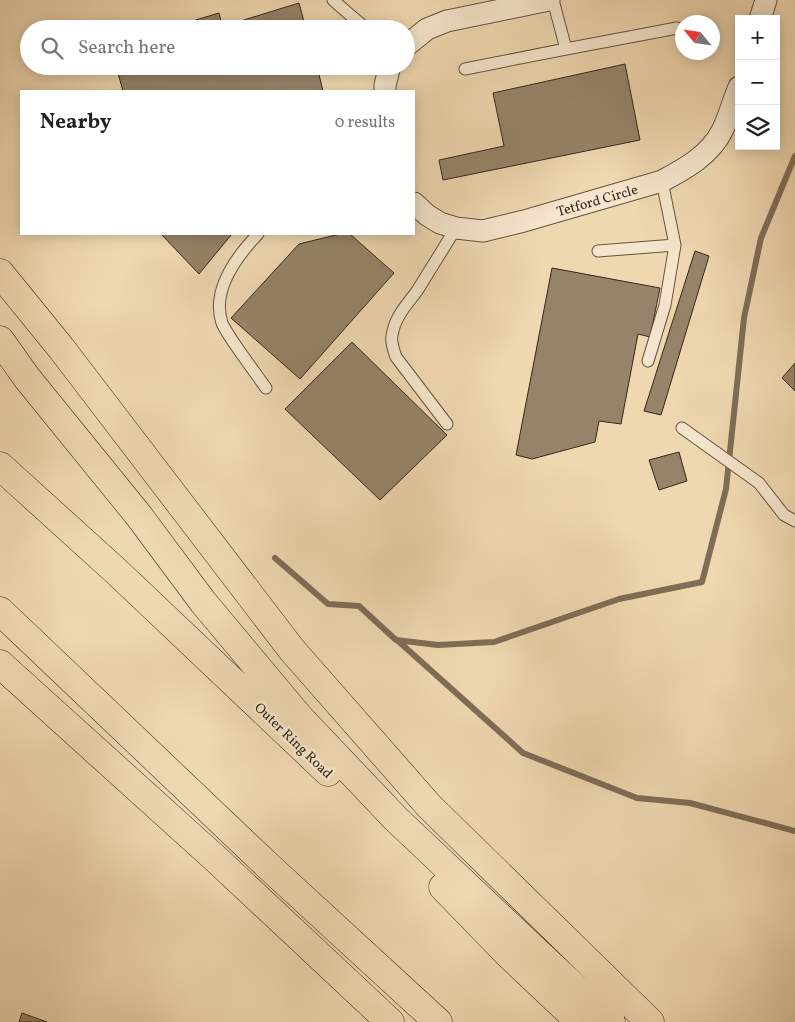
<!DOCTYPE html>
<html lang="en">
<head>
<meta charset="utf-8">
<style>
  :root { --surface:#fff; --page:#f6f6f6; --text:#202124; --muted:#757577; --line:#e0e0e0 }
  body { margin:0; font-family:Vollkorn,serif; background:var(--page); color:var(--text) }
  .controls { position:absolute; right:15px; top:15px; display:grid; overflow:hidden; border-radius:0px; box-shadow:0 2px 12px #0003 }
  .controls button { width:45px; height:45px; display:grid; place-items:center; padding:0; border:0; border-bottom:1px solid var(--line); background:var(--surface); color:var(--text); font:25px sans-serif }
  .compass { position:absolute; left:675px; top:15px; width:45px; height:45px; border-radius:50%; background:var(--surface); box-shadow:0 2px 12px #0003; rotate:299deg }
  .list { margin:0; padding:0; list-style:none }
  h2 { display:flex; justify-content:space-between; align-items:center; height:65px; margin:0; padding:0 20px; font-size:21px }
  h2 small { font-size:16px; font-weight:400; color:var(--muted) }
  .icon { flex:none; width:28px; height:28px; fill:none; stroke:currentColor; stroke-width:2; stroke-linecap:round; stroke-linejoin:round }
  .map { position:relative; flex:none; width:795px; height:1022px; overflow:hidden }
  .search { position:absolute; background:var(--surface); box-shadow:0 2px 12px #0003; left:20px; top:20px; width:395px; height:55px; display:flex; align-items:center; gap:12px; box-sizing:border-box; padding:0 18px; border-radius:28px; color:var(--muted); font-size:19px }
  .panel { position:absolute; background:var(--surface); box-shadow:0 2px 12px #0003; left:20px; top:90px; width:395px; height:145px; border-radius:0px }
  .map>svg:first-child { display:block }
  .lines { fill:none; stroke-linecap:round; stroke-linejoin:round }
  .stream { stroke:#7f6d57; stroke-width:6 }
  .building { fill:#968369; stroke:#35271c }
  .lane-casing { stroke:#645341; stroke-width:13 }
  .street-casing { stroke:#645341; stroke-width:23 }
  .highway-casing { stroke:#35271c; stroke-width:29 }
  .lane { stroke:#f5e5cc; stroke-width:11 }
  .street { stroke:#f5e5cc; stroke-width:21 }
  .highway { stroke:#efd7b0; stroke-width:28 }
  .labels { text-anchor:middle; stroke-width:5; stroke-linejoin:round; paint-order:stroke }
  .street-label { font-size:14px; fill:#35271c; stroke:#f5e5cc }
</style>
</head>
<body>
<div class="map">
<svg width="795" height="1022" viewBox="0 0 795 1022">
  <rect width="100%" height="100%" fill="#efd7b0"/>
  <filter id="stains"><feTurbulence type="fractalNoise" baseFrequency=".004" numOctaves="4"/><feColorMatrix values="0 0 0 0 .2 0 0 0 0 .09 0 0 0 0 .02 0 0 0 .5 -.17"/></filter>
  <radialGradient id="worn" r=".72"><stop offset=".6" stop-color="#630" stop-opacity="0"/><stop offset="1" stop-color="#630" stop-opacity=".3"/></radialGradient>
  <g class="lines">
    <!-- stream -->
    <path class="stream" d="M275,558L328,604L359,606L396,640L438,645L494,642L619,599L702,582L726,489L744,318L761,238L795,156
      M397,640L523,753L637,798L690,803L795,831"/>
  </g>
  <!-- building -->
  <path class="building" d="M299,3L306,29H231V24Z
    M219,13L223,29H166Z
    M625,64L640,140L443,180L439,160L504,146L493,93Z
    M116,66H317L323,91H123Z
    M161,234H232L199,274Z
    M340,234H350L394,273L300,379L231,318L299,244Z
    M695,251L709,256L661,415L644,411Z
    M552,268L660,288L650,337L638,334L621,424L599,421L595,442L532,459L516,455Z
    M352,342L447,435L380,500L285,409Z
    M795,363V391L782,378Z
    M679,452L687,481L659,490L649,460Z
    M22,1013L47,1022H19Z"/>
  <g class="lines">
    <defs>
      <path id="lane" d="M333,0L349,14L367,29
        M553,0L566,49
        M465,69L566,49L677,28
        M258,234C237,256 211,290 222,323C224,328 227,332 230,337C241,354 254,371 266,388
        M598,251L675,245
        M648,361L665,305L675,245L662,181
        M447,424L396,357C393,348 390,340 393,331C396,316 408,303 417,291C430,270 443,249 456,228
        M682,428L759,483L784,515L795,521"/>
      <path id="street" d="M760,19L766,0
        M406,46L427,29L447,21L549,0
        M385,91V85L390,66
        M414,203L427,215L440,223L456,228L483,231L524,221L662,181C685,169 710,155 722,131C729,117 733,101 739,87"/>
      <path id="highway" d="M0,273L61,348L292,650L429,806L650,1022
        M0,340L27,378L139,516L203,602L300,718L396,819L611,1022
        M0,466L117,572L328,772
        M0,611L266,864L438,1022
        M0,664L217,860L390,1022
        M443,887L507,953L580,1022"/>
    </defs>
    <!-- lane casing -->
    <use href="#lane" class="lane-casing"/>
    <!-- street casing -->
    <use href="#street" class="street-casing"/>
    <!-- highway casing -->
    <use href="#highway" class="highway-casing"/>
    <!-- lane -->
    <use href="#lane" class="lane"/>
    <!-- street -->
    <use href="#street" class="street"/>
    <!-- highway -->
    <use href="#highway" class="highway"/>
  </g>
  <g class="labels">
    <!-- street labels -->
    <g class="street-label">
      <text transform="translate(597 200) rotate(-16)" y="5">Tetford Circle</text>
      <text transform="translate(294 740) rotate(44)" y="5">Outer Ring Road</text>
    </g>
  </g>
  <rect width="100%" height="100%" filter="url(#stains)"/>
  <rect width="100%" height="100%" fill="url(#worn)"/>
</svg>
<div class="controls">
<button>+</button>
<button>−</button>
<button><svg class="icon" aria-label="layers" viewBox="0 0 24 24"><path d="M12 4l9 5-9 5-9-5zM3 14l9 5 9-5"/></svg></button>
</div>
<svg class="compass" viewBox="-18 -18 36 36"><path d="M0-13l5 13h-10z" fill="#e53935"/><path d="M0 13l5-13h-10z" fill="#757577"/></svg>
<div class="search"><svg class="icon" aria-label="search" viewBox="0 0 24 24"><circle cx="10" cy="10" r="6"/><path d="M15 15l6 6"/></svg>Search here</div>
<section class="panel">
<h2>Nearby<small>0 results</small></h2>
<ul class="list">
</ul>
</section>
</div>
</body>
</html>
